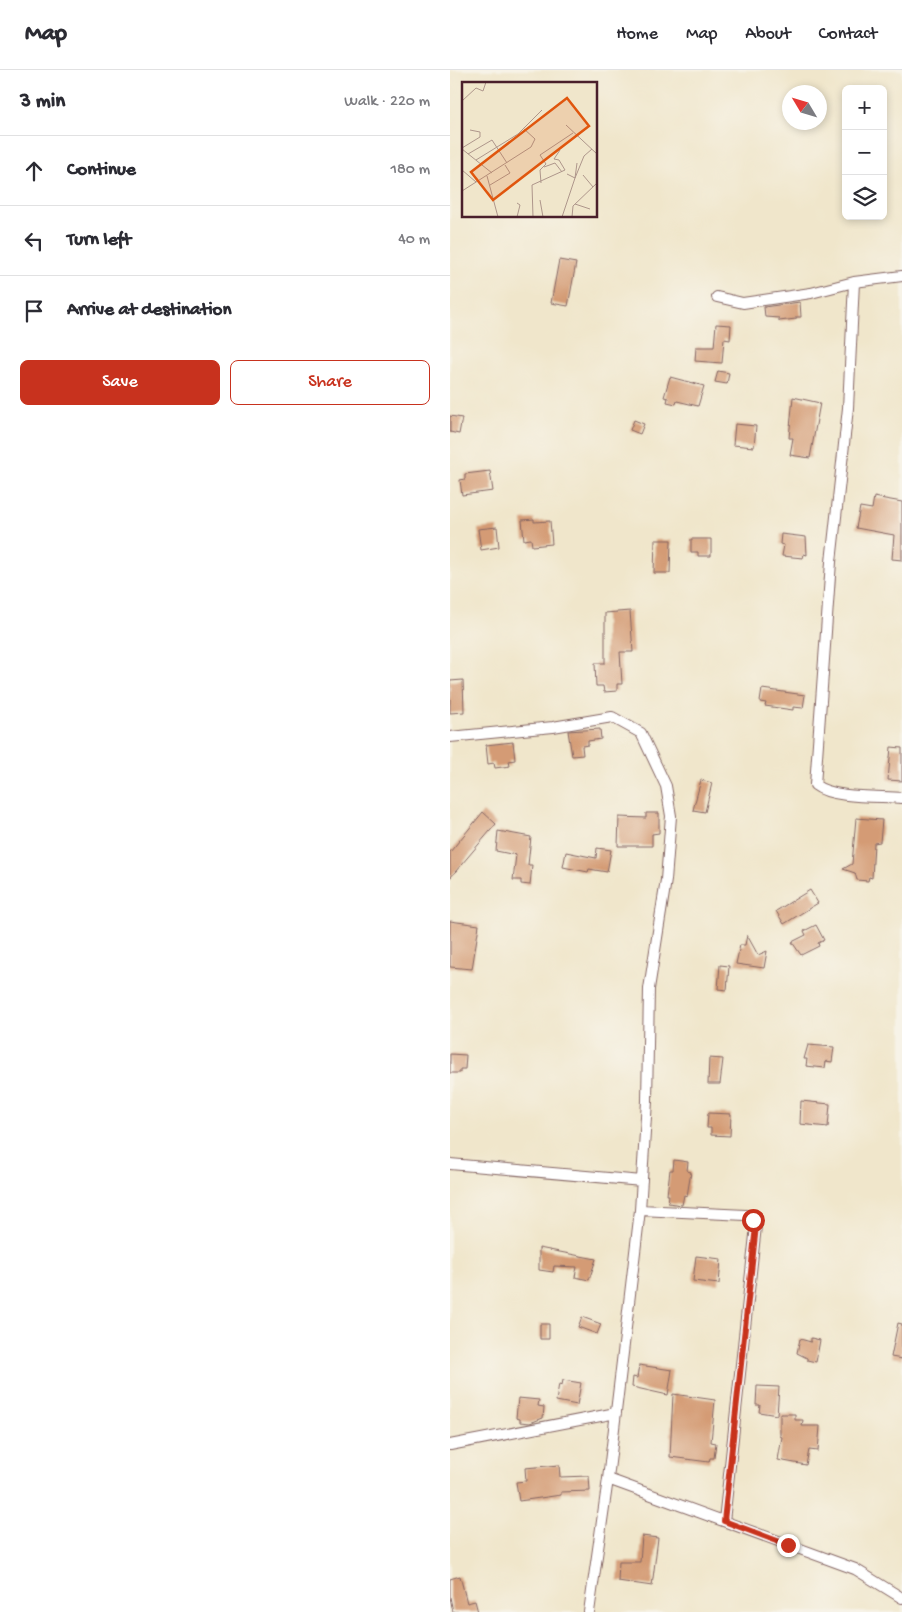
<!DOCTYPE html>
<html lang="en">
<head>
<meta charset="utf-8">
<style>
  :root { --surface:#fff; --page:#f2f2f3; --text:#2b2b33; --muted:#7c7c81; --line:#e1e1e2; --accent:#c8321e }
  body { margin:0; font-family:"Gochi Hand",sans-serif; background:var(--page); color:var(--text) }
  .controls { position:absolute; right:15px; top:15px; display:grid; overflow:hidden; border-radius:8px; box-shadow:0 2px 8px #0003 }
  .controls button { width:45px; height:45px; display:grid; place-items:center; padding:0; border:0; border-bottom:1px solid var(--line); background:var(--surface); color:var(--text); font:25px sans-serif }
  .compass { position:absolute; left:332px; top:15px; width:45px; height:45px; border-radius:50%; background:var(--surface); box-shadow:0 2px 8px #0003; rotate:308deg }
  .stop { position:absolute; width:15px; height:15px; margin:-11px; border:4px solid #c8321e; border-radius:50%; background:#fff }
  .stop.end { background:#c8321e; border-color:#fff; box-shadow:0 1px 5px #0008 }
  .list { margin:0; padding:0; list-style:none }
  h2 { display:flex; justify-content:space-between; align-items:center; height:65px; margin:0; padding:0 20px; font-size:21px }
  h2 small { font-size:16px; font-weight:400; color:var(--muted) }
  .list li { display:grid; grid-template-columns:32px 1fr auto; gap:15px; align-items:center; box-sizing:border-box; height:70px; padding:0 20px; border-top:1px solid var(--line) }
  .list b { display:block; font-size:19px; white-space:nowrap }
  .list em { font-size:16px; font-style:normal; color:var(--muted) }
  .actions { display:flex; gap:10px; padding:15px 20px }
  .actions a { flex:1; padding:11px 0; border:1px solid var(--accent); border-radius:8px; text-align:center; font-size:18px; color:var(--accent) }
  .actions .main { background:var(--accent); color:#fff }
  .icon { flex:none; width:28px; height:28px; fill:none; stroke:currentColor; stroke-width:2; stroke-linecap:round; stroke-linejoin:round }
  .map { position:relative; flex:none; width:452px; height:1542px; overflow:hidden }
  header { display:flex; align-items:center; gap:30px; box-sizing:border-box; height:70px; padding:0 25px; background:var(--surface); border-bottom:1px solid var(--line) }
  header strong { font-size:24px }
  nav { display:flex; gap:28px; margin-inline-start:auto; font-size:18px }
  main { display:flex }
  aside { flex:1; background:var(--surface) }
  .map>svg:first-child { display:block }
  .building { fill:#d49b74 }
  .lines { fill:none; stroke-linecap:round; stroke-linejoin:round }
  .minor-casing { stroke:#846563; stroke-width:12 }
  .minor { stroke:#fff; stroke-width:10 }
  .route { stroke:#c8321e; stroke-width:6 }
  .inset-road { fill:none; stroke:#ae968b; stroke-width:1 }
  .view { fill:#e0560e; fill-opacity:0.15; stroke:#e0560e; stroke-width:2.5 }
  .inset-edge { fill:none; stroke:#4a1f2b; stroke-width:2.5 }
</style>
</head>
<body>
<header>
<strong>Map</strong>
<nav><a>Home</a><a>Map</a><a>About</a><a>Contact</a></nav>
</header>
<main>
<aside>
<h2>3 min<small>Walk · 220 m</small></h2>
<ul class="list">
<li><svg class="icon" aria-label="ahead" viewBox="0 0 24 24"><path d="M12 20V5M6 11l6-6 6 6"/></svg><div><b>Continue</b></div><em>180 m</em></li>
<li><svg class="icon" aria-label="left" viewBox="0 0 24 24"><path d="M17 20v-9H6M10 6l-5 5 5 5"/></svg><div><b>Turn left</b></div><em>40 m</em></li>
<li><svg class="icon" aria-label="arrive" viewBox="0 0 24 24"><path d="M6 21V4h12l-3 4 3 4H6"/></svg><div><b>Arrive at destination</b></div></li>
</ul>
<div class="actions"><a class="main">Save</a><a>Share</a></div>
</aside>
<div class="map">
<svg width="452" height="1542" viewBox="0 0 452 1542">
  <rect width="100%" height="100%" fill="#f7f3e8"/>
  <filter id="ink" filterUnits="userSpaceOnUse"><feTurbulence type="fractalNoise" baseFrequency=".02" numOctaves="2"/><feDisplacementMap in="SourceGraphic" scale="10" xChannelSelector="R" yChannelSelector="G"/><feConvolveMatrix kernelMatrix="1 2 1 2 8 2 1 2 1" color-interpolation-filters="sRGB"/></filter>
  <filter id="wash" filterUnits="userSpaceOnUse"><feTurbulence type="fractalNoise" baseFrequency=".0096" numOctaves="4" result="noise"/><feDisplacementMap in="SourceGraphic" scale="20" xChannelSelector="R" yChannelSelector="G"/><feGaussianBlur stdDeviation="1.12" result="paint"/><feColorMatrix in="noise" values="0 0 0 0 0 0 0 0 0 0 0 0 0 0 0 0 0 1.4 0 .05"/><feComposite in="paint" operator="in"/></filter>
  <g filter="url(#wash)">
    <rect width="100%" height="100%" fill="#f0e6cb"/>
    <g id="blocks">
      <!-- building -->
      <path class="building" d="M109,190L126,193L118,236L101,233Z
        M350,232L351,247H346V249L329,251V248L315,247L314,237Z
        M266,254L281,255L280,270L274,269L272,293L245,291L246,277H264Z
        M268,301L279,303L277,314L265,312Z
        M220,307L254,316L248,336L227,331L226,334L217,332L218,328L214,327Z
        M343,327L370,333L360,388L340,385L343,368H339Z
        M0,346L12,348L9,364L0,362Z
        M184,350L194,354L190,364L180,360Z
        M285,354L306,356L304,377L283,375Z
        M40,401L43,421L12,425L10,410L15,409V404Z
        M424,427L452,432V490L442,489L444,465L406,458L410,437L422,439Z
        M84,449V452L100,451L102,474L82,476L81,469L74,470L72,450Z
        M47,457L49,477L31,480L28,459Z
        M331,464L356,467L357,485L354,484L353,488L332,486L334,475L330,474Z
        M241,469H261V486H248V482H241Z
        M205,470H221L220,503H204Z
        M180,541L183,582H170L172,614H167V621L154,622L153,616H146L145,593H155V543Z
        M13,610L14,642L0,643V611Z
        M312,619L355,625L353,638L343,637V640L315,636L316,633L310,632Z
        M150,659L151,669L138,671V675L132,676L133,685L122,686L118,661Z
        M63,672L65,690L59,691L60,696L45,698L44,693L38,694L36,675Z
        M441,677L452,678V711L438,710Z
        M251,710L262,713L255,742L243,740Z
        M33,742L46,754L0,808V782Z
        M196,743H209V763L202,764V776H168L169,747L196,748Z
        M406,748L432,750L430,772L424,773L422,808L419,807L418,811L407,810L405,803L393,799L402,794Z
        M48,761L81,767L78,795H82L80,815L71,814V810H63L66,785L46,781Z
        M147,778L161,780L157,802L139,799L138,802L113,797L116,782L146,788Z
        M360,820L368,833L334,854L326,841Z
        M0,851L29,855L22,899L0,897Z
        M366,855L374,870L368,873L369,876L351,885L342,872L356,865L354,861Z
        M297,865L308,885L317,881L314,898L286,894L290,875H295Z
        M270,895L279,896L277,920L268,919Z
        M358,975L384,977L382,992L376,991L375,998L356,996L357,989H354Z
        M0,984L16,985L15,999H10V1003H0Z
        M259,988L273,989L270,1014H258Z
        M351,1031L380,1034L378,1057L350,1054Z
        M258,1043L281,1044L280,1066L261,1065V1058H257Z
        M224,1090L238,1092L237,1101L241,1102L237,1126L234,1125L232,1135L218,1133L219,1125H217L220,1100H223Z
        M89,1178L146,1189L139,1210L125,1207L127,1197L104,1196L103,1202L89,1200Z
        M246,1186L271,1189L269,1214L243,1211Z
        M132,1247L151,1254L147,1264L128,1257Z
        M448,1253L452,1254V1289L441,1287Z
        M90,1254H99V1269H90Z
        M361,1268L370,1270L366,1292L357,1290V1288L347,1283L350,1269L361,1272Z
        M189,1295L222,1300L218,1325L182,1317L183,1307L187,1308Z
        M113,1310L131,1313L127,1335L106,1331L109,1314L112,1315Z
        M307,1316L329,1317L327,1345L309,1342L310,1335H306Z
        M223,1324L265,1330L261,1372L266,1373L264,1388H260L259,1392L220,1387Z
        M68,1328L89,1330L88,1336L94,1337L93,1348L80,1353L70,1352V1349L66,1348Z
        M330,1344H345V1350H353L352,1356H370L368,1381L359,1380L356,1395L328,1390L332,1367L330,1366Z
        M109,1395L110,1407L139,1406L140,1421L111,1422V1425L69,1431L66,1412L76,1411L75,1398Z
        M192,1466L208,1468L202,1516L168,1511L169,1492H190Z
        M10,1506L17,1533L25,1531L28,1542H3L0,1527V1509Z"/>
    </g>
  </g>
  <g filter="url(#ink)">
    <use href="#blocks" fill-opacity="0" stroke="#846563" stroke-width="1"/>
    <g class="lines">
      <defs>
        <path id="minor" d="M404,212L398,338L381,492L365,715C383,729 429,726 452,728
          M267,227L293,233L361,223L404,212L452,206
          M0,667L103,657L162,647L191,663L216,716L221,746L216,810L199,919L197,1031L190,1140L158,1409L139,1542
          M0,1094L192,1111
          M190,1140L296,1145L303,1150L306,1156L274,1451
          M0,1375L166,1343
          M158,1409L405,1499L452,1528"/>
      </defs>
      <!-- minor casing -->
      <use href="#minor" class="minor-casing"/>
      <!-- minor -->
      <use href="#minor" class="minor"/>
    </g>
  </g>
  <g class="lines" filter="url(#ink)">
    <!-- route -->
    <path class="route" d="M303,1150L306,1156L274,1451L338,1475"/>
  </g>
  <!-- overview -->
  <g transform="translate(12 12)">
    <rect width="135" height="135" fill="#f0e6cb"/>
    <path class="inset-road" d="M0,19L14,6L21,9L24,0M104,43L135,72M0,66L18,55V50L8,48M0,67L30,91M6,72L30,58L45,81M14,78L56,52L80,28M115,81L113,96L122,74L130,67M82,85L93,81L100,90M0,88L14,100M121,93L131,105M25,94L36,135M79,101L78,88L84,82L78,73L111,51M28,103L48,91L43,83M0,109L69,65L73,57L61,46M78,118L81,135M55,121L58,123L55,135M113,122L128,127M71,135L70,103L103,88L97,78L92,77L98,68M100,135L113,96L105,92M110,135L111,124L135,101"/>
    <path class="view" d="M105,16L127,44L31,118L9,90Z"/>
    <rect width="135" height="135" class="inset-edge"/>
  </g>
</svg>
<div class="controls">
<button>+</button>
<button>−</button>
<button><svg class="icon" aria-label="layers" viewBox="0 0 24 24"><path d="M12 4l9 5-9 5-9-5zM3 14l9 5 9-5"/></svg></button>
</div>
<svg class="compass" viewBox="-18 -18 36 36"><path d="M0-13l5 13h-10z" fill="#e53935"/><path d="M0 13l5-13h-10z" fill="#7c7c81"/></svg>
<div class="stop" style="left:303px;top:1150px"></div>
<div class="stop end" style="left:338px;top:1475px"></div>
</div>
</main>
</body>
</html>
